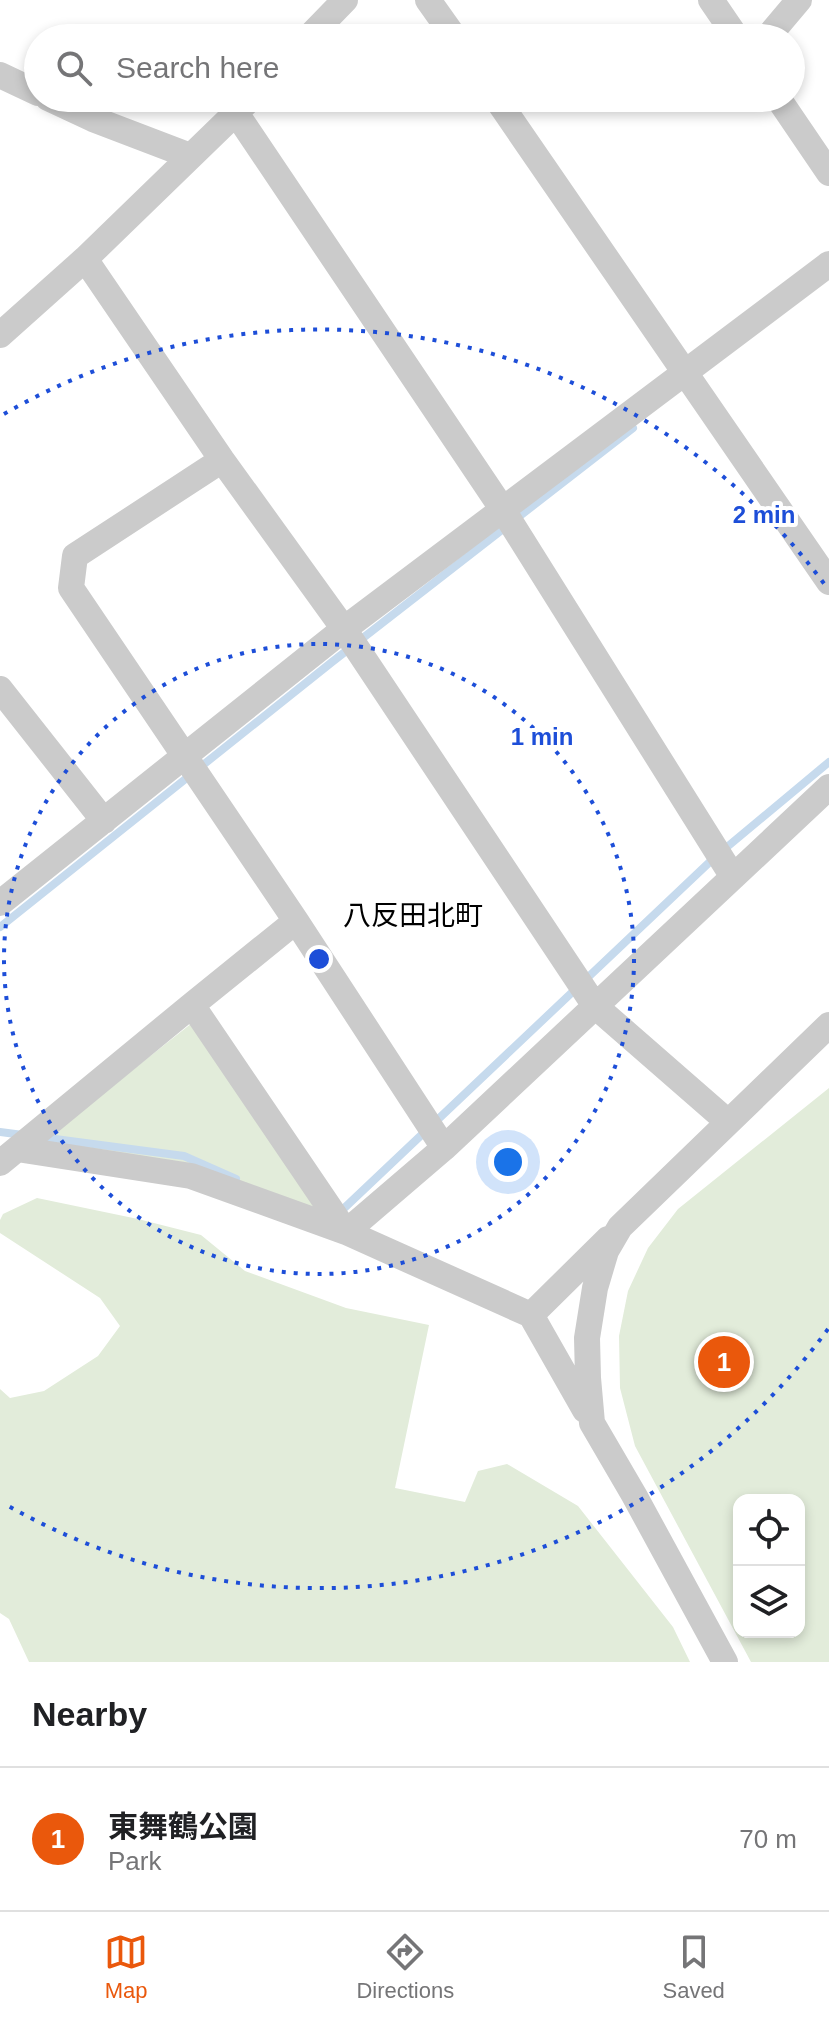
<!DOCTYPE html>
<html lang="en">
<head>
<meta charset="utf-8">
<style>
  :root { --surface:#fff; --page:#f6f6f6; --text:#202124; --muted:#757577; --line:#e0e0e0; --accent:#ea580c }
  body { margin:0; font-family:Arial,"Noto Sans JP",sans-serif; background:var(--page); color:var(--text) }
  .controls { position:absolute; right:24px; bottom:24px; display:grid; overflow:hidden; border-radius:16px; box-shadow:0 4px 12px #0003 }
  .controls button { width:72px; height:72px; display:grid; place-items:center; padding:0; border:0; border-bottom:2px solid var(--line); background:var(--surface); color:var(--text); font:40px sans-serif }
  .you { position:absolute; left:508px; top:1162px; width:28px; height:28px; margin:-20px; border:6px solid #fff; border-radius:50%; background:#1a73e8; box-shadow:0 0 0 12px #1a73e833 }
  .badge { display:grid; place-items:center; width:52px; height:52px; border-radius:50%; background:var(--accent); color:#fff; font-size:26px; font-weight:700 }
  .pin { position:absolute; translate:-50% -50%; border:4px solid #fff; box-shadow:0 2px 8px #0006 }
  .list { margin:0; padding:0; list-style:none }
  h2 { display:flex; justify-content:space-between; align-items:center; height:104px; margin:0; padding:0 32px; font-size:34px }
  h2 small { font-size:26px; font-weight:400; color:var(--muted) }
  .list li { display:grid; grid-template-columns:52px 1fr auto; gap:24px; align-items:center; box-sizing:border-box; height:144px; padding:0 32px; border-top:2px solid var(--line) }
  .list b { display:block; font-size:30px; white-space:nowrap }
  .list p { margin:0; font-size:26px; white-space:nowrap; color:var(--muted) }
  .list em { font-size:26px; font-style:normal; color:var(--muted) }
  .icon { flex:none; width:44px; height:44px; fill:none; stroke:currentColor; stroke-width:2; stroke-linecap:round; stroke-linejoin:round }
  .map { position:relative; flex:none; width:829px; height:1662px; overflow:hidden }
  .search { position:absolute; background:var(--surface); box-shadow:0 4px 12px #0003; left:24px; right:24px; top:24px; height:88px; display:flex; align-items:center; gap:20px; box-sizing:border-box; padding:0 28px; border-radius:44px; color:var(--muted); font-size:30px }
  .sheet { height:248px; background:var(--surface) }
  nav { display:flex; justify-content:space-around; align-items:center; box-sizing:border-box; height:112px; border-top:2px solid var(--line); background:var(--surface); font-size:22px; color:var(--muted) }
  nav a { display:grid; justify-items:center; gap:4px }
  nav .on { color:var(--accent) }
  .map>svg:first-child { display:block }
  .green { fill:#e2ecda; fill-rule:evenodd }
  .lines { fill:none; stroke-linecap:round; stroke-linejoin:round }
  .stream { stroke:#c6daed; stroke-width:8 }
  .minor { stroke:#cbcbcb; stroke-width:26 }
  .ring { fill:none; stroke:#1d4ed8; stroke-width:4; stroke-dasharray:4 8 }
  .labels { text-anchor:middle; stroke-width:8; stroke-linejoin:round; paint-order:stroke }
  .quarter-label { font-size:28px; fill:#000; stroke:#fff }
  .centre { fill:#1d4ed8; stroke:#fff; stroke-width:4 }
  .ring-label { font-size:24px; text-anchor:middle; font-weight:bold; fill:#1d4ed8; stroke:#fff; stroke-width:8; stroke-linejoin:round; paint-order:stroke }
</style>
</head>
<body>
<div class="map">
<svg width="829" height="1662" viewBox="0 0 829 1662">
  <rect width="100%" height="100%" fill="#fff"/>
  <!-- green -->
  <path class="green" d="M192,1023L322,1215L39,1144Z
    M829,1088V1662H751L635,1446L620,1388L619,1336L628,1291L648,1248L678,1209ZM799,1500V1632H739V1500Z
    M37,1198L138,1219L201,1235L245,1271L346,1308L429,1325L395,1488L465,1502L478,1471L507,1464L578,1506L673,1627L690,1662H29L9,1619L0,1613V1389L10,1398L44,1391L98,1356L120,1326L100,1298L0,1233V1220L3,1214Z"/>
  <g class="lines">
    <!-- stream -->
    <path class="stream" d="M0,927L332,662L633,428
      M0,1132L23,1135
      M40,1137L184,1156L236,1179
      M338,1214L715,857L829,762"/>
    <!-- minor -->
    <path class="minor" d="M428,0L455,38
      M711,0L737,38
      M308,38L345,0
      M767,38L799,0
      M0,75L38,93
      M48,98L93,119L190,156
      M496,98L829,582
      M778,98L829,173
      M236,113L503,510L733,877
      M85,259L222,460L344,629L595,1006L728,1122
      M0,335L85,259L251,98
      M222,460L75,556L71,588L296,921L444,1148
      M0,689L104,821
      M0,903L344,629L829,264
      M192,1005L346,1232L444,1148L829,787
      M17,1149L191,1176L346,1232L531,1315L585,1410
      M0,1163L192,1005L296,921
      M531,1315L608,1239
      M725,1662L634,1495L592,1423L588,1378L587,1338L595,1288L606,1251L620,1227L829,1025"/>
  </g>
  <!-- distance rings -->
  <g class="ring">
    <circle cx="319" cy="959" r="315"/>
    <path d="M828 1329A629 629 0 0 1 5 1504M4 414A629 629 0 0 1 828 589"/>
  </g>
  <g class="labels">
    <!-- quarter labels -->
    <g class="quarter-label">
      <text x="413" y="925">八反田北町</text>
    </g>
  </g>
  <circle cx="319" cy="959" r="12" class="centre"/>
  <g class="ring-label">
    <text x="764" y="523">2 min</text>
    <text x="542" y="745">1 min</text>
  </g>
</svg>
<div class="controls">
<button><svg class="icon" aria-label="locate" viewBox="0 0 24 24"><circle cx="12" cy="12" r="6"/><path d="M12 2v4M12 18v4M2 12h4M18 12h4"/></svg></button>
<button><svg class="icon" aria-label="layers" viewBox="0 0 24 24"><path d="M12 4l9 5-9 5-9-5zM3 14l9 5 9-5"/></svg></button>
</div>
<div class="you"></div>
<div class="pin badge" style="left:724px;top:1362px">1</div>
<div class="search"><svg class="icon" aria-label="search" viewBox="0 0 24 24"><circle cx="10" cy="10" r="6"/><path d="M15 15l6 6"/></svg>Search here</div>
</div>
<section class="sheet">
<h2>Nearby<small></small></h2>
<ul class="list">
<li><span class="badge">1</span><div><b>東舞鶴公園</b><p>Park</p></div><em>70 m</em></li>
</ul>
</section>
<nav>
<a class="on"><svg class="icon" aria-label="map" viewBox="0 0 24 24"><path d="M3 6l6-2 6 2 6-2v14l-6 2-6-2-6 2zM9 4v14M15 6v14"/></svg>Map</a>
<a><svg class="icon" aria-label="directions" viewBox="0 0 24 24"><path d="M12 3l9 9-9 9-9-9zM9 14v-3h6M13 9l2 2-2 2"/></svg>Directions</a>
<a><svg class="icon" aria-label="saved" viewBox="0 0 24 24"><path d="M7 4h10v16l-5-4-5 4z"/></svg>Saved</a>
</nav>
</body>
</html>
